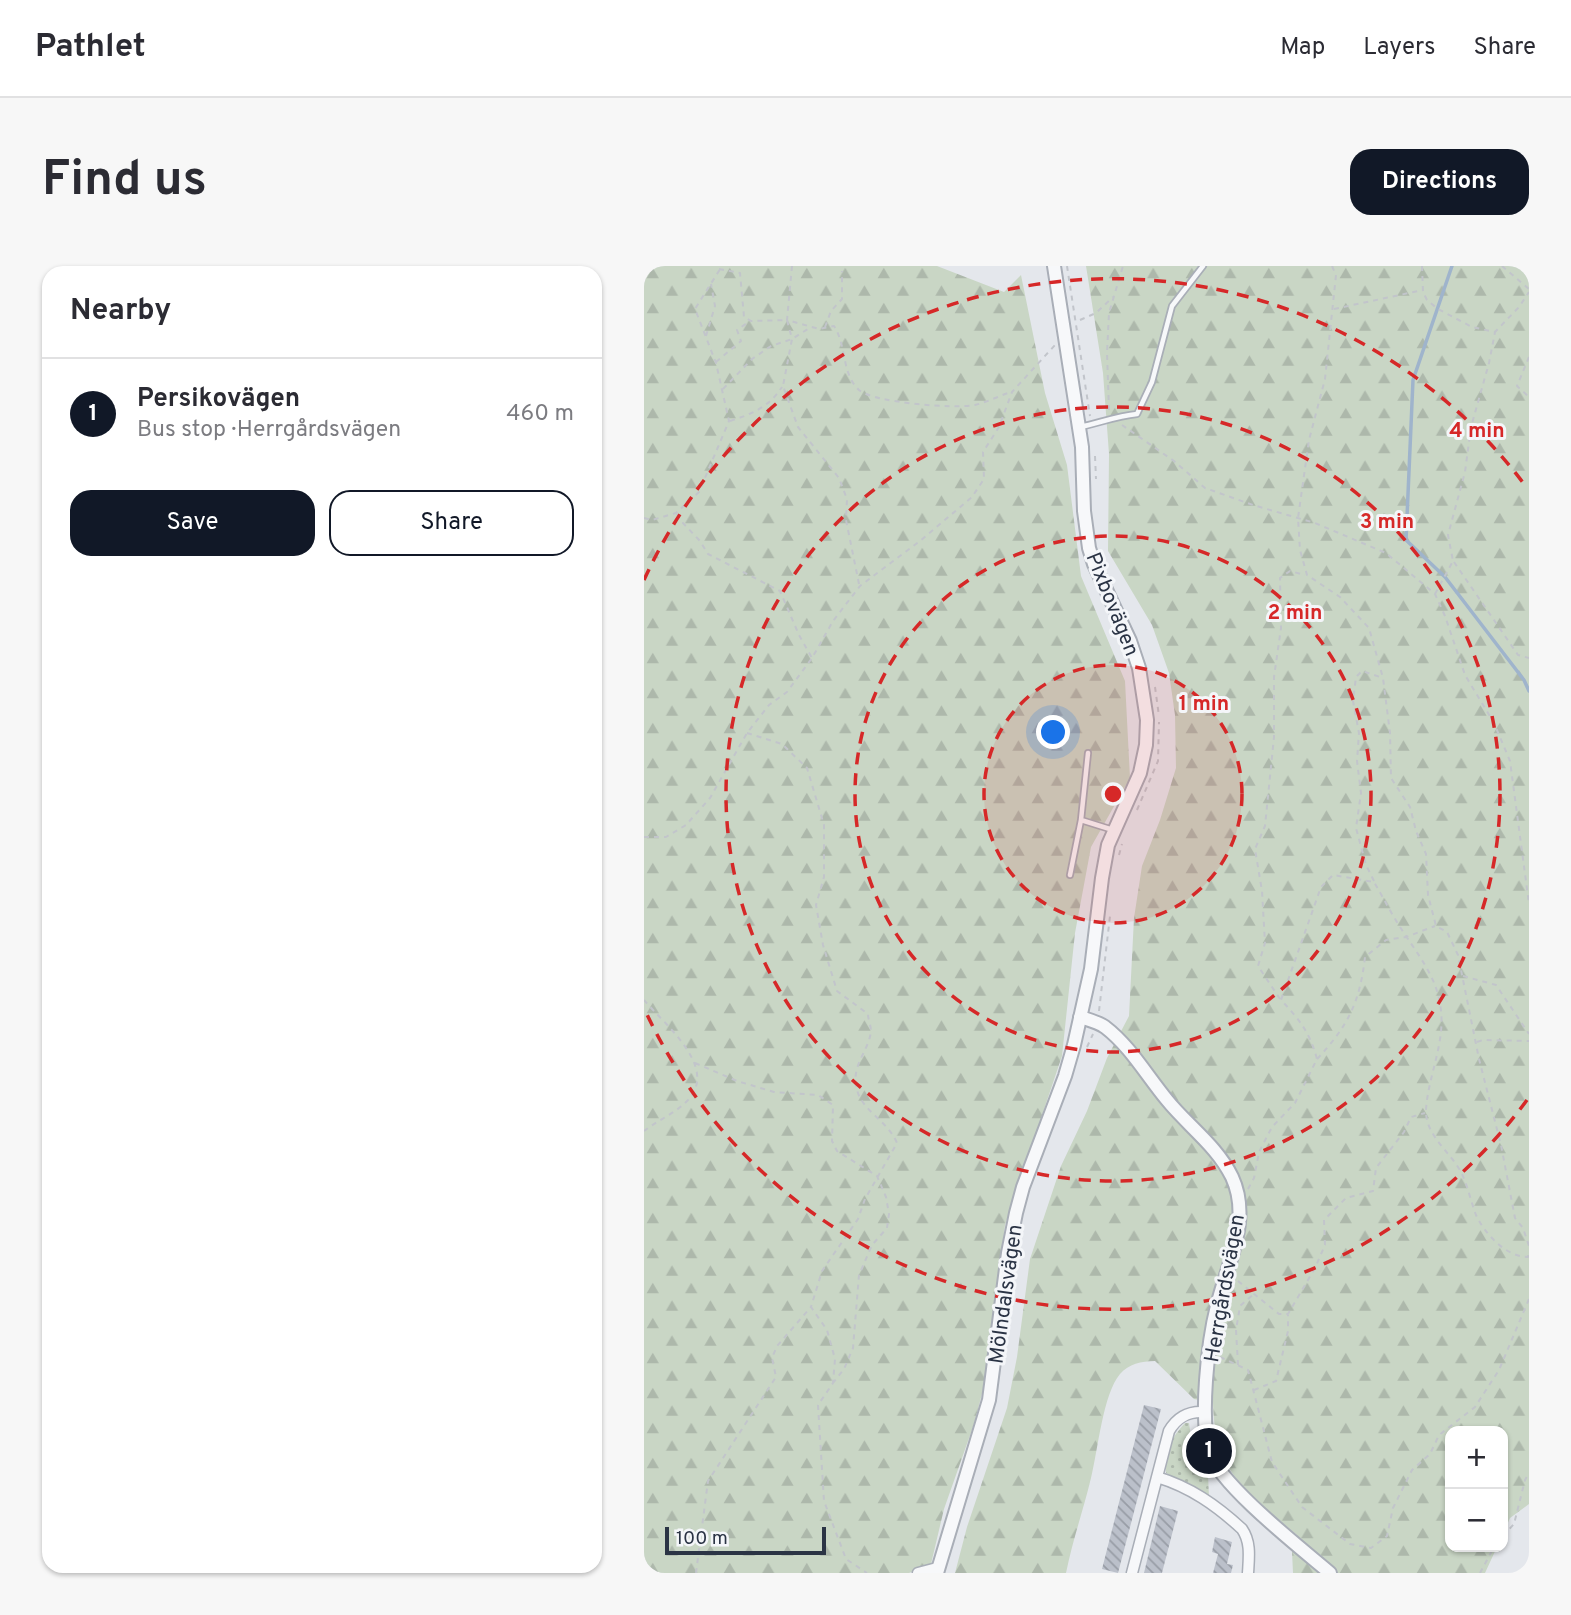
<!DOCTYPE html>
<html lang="en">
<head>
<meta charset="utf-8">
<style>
  :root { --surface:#fff; --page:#f7f7f7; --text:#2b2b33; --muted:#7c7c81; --line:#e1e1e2; --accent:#111827 }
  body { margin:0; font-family:Overpass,sans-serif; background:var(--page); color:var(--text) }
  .controls { position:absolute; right:21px; bottom:21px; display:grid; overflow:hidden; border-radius:14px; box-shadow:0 2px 5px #0004 }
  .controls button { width:63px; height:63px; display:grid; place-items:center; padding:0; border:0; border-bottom:2px solid var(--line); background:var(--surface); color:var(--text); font:35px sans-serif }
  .scale { position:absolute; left:21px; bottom:18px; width:161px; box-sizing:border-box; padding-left:7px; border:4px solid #2b3445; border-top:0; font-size:19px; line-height:24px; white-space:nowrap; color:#2b3445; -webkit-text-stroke:5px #f4f6f9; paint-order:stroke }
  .you { position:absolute; left:410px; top:467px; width:24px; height:24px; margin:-18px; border:5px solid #fff; border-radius:50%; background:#1a73e8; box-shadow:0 0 0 10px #1a73e833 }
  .badge { display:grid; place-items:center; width:46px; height:46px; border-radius:50%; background:var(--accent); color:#fff; font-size:23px; font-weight:700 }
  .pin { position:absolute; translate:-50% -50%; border:4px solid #fff; box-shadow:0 2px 7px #0006 }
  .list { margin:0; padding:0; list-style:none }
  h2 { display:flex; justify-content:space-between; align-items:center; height:91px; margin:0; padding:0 28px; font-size:30px }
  h2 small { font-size:23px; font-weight:400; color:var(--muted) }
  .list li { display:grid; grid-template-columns:46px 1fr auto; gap:21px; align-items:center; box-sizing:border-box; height:112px; padding:0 28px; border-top:2px solid var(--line) }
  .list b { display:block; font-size:26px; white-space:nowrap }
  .list p { margin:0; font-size:23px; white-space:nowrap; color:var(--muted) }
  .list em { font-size:23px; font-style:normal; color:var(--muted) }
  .actions { display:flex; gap:14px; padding:21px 28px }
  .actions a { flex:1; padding:16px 0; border:2px solid var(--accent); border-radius:21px; text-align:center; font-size:24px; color:var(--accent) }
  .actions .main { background:var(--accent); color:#fff }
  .map { position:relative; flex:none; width:885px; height:1307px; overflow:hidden; border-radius:21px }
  header { display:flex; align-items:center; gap:42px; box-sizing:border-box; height:98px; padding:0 35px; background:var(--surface); border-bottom:2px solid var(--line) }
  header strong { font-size:33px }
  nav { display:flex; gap:38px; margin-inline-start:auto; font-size:24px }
  .intro { display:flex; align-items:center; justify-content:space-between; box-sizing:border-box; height:168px; padding:0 42px }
  h1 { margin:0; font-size:49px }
  .button { padding:18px 32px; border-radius:21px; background:var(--accent); color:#fff; font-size:24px; font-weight:700 }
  main { display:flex; gap:42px; padding:0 42px }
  aside { flex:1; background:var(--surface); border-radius:21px; box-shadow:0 2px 5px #0004 }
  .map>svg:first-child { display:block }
  .grass { fill:url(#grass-dots) }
  .forest { fill:url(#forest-firs) }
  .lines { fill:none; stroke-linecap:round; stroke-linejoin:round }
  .stream { stroke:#9fb4cc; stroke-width:3.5 }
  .building { fill:url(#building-back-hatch) }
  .service-casing { stroke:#a9aeb7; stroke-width:8 }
  .minor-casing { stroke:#a9aeb7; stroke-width:13 }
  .tertiary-casing { stroke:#a9aeb7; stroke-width:16 }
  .path { stroke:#c2c5cb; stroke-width:2; stroke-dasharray:5 5; stroke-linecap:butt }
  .service { stroke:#f7f8fa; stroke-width:4.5 }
  .minor { stroke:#f7f8fa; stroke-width:10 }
  .tertiary { stroke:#f7f8fa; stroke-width:12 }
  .ring { fill:none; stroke:#d62828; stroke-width:3.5; stroke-dasharray:12 9 }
  .labels { text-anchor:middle; stroke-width:6; stroke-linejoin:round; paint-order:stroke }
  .street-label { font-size:21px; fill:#2b3445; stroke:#f4f6f9 }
  .centre { fill:#d62828; stroke:#f4f6f9; stroke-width:3.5 }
  .ring-label { font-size:21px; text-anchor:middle; font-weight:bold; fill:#d62828; stroke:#f4f6f9; stroke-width:6; stroke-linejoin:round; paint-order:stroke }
</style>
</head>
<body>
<header>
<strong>Pathlet</strong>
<nav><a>Map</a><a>Layers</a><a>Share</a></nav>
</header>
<div class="intro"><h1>Find us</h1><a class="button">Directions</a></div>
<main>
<aside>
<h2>Nearby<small></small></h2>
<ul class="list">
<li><span class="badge">1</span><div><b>Persikovägen</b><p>Bus stop · Herrgårdsvägen</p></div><em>460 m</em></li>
</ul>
<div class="actions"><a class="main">Save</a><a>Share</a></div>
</aside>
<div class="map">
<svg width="885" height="1307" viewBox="0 0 885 1307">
  <defs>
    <pattern id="grass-dots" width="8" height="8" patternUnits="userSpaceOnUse" patternTransform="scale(1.75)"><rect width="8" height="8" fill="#c9d6c5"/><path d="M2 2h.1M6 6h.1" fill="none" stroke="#adb8ab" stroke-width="1.8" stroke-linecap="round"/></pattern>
    <pattern id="forest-firs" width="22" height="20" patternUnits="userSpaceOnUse" patternTransform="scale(1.75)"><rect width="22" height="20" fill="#c9d6c5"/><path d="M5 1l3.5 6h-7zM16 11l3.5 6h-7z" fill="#adb8ab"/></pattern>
    <pattern id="building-back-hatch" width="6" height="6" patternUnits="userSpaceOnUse" patternTransform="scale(1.75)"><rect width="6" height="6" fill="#bbc0ca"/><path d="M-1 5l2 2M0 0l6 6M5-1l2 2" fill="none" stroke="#989da6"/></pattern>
  </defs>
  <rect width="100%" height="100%" fill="#e4e7ec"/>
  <!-- grass -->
  <path class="grass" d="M541,1157H545L550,1192L564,1208L565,1231L522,1207C521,1186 526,1173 541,1157Z"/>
  <!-- forest -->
  <path class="forest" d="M0,0H293L360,26L377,9L401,127L423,199L437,310L481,415L486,512L447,581L431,667L418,790L361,959L343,1109L330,1158L300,1243L287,1298L265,1307H0Z
    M442,0H885V1238L866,1252L859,1268V1165H806V1281H853L841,1307H649L648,1286L653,1269C604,1227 570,1207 569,1137L550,1133L511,1095C497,1095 485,1098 476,1108C459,1128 454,1184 447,1212C439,1245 429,1273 422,1307H311L323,1261L363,1142L373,1091L386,993L417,900L443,845L463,792L485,750L490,652L498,600L516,554L532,502L531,449L525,407L508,359L464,285L465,188L459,107Z"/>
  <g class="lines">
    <!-- stream -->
    <path class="stream" d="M808,0L769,114L762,274L801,311L880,414L885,425"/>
  </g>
  <!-- building -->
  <path class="building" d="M500,1139L517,1143L474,1307L458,1303Z
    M516,1240L534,1245L518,1307H500Z
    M571,1271L588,1276L583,1298L589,1299L587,1307H569L574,1288L568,1286Z"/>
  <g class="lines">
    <defs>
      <path id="service" d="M436,161C455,157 473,150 493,148L508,116L528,40L559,0
        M437,554L469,564
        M426,609L437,554L444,487"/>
      <path id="minor" d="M513,1211C546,1221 572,1239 598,1263C607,1276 605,1291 604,1307
        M274,1307L293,1302
        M488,1307L525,1165C533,1151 544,1145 560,1146"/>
      <path id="tertiary" d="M436,751C445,754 454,756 461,761C486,780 503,810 523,834C544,860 573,880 588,911C608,954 583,998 573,1040C564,1075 555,1154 566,1187C576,1219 658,1283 686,1307
        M293,1307L345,1134L364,987L372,947L379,921L421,810L430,779L447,703L458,612L464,579L496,507L502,479L503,454L495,402L486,375L450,298L445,282L440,245L438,181L410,0"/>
    </defs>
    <!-- service casing -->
    <use href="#service" class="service-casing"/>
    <!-- minor casing -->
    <use href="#minor" class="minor-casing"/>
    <!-- tertiary casing -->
    <use href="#tertiary" class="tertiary-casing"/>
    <!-- path -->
    <path class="path" d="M148,0L143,54L175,63L190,60C203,80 197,107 215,124C230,137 312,143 331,139C343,136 355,130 367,126
      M423,0L446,150
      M688,0L692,9L681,113L665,174L654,252L656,284L663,309L696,331L725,362L739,412L746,467L747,512L766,541L772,565L782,588L784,629L792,660L803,666L814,689L835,793L857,879L871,952L879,962L885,980
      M778,0L779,26L783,34L794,43L828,61L851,66L875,41L885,26
      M858,0L885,23
      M75,3L96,7L100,51L107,55L143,54L148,73L139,120L154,161L195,212L203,233L202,254L215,318
      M690,43L779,24
      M436,54L452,47L469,31
      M181,61L187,45L198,33V5
      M62,70L71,40L67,18
      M885,91L873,120L885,131
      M72,96L97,75L93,64L106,55
      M79,123L108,93L127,80L148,73L167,61
      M465,144L463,87L465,47L479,0
      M86,155C108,148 125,141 138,121
      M478,159L530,195L561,222L609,239L671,257L742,287L791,328L801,350L821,409L850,457L866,495L885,638
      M451,190L452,213
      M33,248L37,255L56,275L64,288L136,325L155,369L168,392
      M0,252L8,254L32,247L55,226L85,155L72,97L51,43L78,0
      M810,296L874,389L885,392
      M791,328L809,295L804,269L821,206L827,161L845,97L851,66
      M511,421L515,450
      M103,467L138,478L163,502L180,559V611L172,639L179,679L193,725L224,748C224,753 227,760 227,765C225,785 206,800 213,824C219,846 244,855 253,877L221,933L214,953L178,1005L167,1041
      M493,544L514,495L515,456
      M0,571H22L42,559L66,532L103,467L125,439L143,426L168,392L189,355L216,320L276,275L328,231L340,213L339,186L355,161L368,126L411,79
      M475,589L478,578
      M730,615L722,599L712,562L717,527L713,495L715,467L709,435L712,411L718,405L739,412
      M819,710L852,719L885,768
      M636,733L614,700L621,677L618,625L611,583L621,560L630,471V411L637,362L636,312L646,305L661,309
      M0,734C20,758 75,801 44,834C32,847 14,854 0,865
      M455,745L466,650
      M833,776L839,774L885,775
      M443,781L449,768
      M673,793C704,760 716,736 721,691L742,674L762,671L791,660
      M51,797L93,815L130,826L174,829L189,839L188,875L193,885L233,910L242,931L245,948L243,962L228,979L215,1009L209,1082L200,1103L189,1117
      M604,923L610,912L615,886L628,861L651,837L673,793C666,767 656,754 637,734L677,621L689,609L730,616C740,633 749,651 760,667C775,690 792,711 796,738C803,774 784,809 782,844C781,870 808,887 818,908C824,921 827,936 832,949C841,968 862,991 884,991L885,985
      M594,1015L635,1048H644L671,1002L681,979L680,954L702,932L729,925L732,902L760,866L767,851L781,847
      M576,1091L604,1104L628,1196L658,1241L706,1278L727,1282L743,1270L749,1242L768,1204L786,1188L795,1169L831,1141L855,1104L885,1033
      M594,1099L592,1064L596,1040L610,1028
      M610,1124L632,1115L644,1065V1049
      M859,1270L870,1258L881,1214L885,1207
      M52,1307L64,1215L132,1111L128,1092L133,1080L167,1041L183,1064L191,1093L189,1117L174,1139L180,1235L202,1293L223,1307
      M836,1307L850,1281"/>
    <!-- service -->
    <use href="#service" class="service"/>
    <!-- minor -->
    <use href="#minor" class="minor"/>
    <!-- tertiary -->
    <use href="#tertiary" class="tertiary"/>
  </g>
  <!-- distance rings -->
  <circle cx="469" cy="528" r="129" fill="#d62828" fill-opacity=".12"/>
  <g class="ring">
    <circle cx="469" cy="528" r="129"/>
    <circle cx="469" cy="528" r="258"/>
    <circle cx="469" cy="528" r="387"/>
    <path d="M883 834A515 515 0 0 1 0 742M0 314A515 515 0 0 1 883 222"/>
  </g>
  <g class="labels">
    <!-- street labels -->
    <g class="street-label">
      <text transform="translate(469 338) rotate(68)" y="7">Pixbovägen</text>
      <text transform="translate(580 1022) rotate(-80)" y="7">Herrgårdsvägen</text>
      <text transform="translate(361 1028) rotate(-82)" y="7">Mölndalsvägen</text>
    </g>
  </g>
  <circle cx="469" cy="528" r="10" class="centre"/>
  <g class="ring-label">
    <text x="833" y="171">4 min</text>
    <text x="743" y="262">3 min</text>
    <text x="651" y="353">2 min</text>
    <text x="560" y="444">1 min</text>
  </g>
</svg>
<div class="controls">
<button>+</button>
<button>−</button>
</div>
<div class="scale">100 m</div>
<div class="you"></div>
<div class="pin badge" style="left:565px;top:1185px">1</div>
</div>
</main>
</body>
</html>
